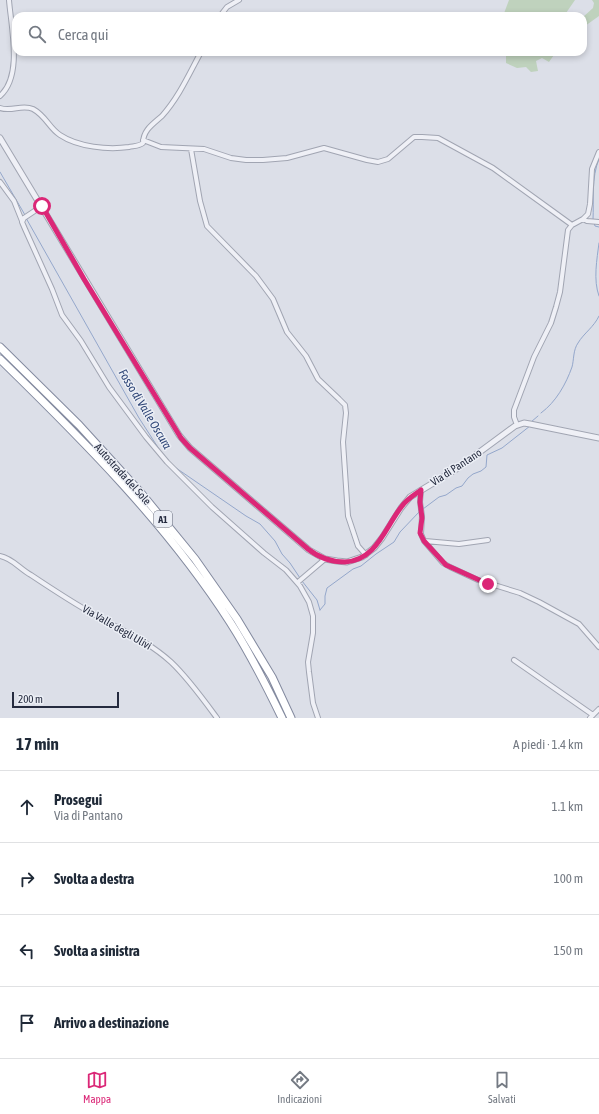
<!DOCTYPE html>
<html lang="it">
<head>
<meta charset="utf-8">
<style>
  :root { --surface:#fff; --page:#f2f2f3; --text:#1f2937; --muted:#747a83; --line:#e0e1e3; --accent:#db2777 }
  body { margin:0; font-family:"Asap Condensed",sans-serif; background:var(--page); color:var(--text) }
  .scale { position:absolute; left:12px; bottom:10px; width:107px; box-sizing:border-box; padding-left:4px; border:2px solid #252b3f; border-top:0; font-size:11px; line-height:14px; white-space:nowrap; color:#252b3f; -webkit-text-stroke:3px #ebeef5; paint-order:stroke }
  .stop { position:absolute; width:12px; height:12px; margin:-9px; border:3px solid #db2777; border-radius:50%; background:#fff }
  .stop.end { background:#db2777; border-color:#fff; box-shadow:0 1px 4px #0008 }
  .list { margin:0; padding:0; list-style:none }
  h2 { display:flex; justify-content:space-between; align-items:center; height:52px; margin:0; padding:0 16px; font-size:17px }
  h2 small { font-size:13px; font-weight:400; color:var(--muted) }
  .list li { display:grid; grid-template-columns:26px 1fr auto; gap:12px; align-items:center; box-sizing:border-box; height:72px; padding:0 16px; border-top:1px solid var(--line) }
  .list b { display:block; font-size:15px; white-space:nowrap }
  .list p { margin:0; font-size:13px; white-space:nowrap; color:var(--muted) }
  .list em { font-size:13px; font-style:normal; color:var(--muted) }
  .icon { flex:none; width:22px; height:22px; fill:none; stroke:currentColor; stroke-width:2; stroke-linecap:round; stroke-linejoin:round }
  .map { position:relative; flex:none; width:599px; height:718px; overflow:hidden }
  .search { position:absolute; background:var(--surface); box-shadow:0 2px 6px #0003; left:12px; right:12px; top:12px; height:44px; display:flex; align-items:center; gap:10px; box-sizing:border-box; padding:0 14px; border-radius:12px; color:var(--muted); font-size:15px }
  .sheet { height:340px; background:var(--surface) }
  nav { display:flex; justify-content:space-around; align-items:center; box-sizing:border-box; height:56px; border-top:1px solid var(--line); background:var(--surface); font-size:11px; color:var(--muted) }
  nav a { display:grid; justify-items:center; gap:2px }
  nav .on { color:var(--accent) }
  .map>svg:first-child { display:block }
  .green { fill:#bfd2bd }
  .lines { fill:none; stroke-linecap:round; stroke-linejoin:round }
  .stream { stroke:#94a7cb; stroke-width:1 }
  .minor-casing { stroke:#a1a5b2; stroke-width:6 }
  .tertiary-casing { stroke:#a1a5b2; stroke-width:7 }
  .motorway-casing { stroke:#838a9f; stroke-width:9 }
  .minor { stroke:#eff0f6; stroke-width:4 }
  .tertiary { stroke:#eff0f6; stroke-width:5 }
  .motorway { stroke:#fff; stroke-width:7 }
  .route { stroke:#db2777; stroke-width:5 }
  .labels { text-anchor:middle; stroke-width:3; stroke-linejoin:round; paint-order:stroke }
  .shield { fill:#ebeef5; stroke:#606676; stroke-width:1 }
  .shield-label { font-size:10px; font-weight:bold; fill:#252b3f }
  .street-label { font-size:11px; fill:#252b3f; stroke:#ebeef5 }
  .water-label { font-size:12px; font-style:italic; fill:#2c4375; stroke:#ebeef5 }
</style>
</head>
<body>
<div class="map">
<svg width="599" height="718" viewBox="0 0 599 718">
  <rect width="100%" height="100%" fill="#dcdfe8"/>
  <!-- green -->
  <path class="green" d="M509,0H575L564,16H503Z
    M592,0H599V16L585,26L583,30V17L593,8L594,3Z
    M509,52H556L549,62L542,58L536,61L538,71L531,72L526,67L517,68L506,63V56Z"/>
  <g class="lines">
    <!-- stream -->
    <path class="stream" d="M0,172L25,215
      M26,218L139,418L161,452
      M593,220C594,200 591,178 599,159
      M594,223L595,226L599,227
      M599,243C597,259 593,280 599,296
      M541,413C556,402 566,384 572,367C574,360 573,350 578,343C584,333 594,327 599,316
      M531,422L538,416
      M176,468L246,516L260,524L275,541L282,554L290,563L300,578
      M423,509L439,497L446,495L456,488L462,486L468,478L473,474L481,471L486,467L487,455L502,448L530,426
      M302,581L317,600L320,610
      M320,610L325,604V596L327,588L353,569L361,566L376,554L394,542L400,532L420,511"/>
    <defs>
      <path id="minor" d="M220,16L227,7L239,0
        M0,96C23,76 11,27 9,0
        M0,108C12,112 22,104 33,109C46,116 49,128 60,135C78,147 108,150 129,147C134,146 140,146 143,143C143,130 153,124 162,116C179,97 189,74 201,52
        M143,140L161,147L204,149L231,158L246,160H263L287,158L324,148L367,160L378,162L388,159L414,137H422L438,138L493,168L572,225
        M191,149L200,201L207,226L256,276L273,299L287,332L306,356L318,379L339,399L345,405L346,413L343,442L348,516L358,546L366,555
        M0,182L14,201L22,221
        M42,206L24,218L22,222L25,229L52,289L62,315L81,341L109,387L146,437L167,462L212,507L264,553L286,570L300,586L309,602L313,616V633L308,662L309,672L313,703L318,718
        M583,219L587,221L599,222
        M517,425L514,417V410L534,357L551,323L556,307L560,292L568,230L572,225L583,219L588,214L590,204L592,169L599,152
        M421,490L420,502L422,516L421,534L424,541L443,563L450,567L478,580L520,593L539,602L579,624L599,647
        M425,541L459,544L488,540
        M0,556C12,558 20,569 31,575C52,589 73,603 95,615C121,630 148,641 171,662C188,678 203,699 217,718
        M298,582L325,559
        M514,660L593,715
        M590,718L599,709"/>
      <path id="tertiary" d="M0,138L179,435L190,448L309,550L325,559L337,561L347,562L362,557L374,548L382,538L401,508L410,497L458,468L515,426L524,423L530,424L599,438"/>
      <path id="motorway" d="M0,347L79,425L141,493L195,559L237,619L272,677L291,718
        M0,359C83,440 167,524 230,622C250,653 266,685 282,718"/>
    </defs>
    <!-- minor casing -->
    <use href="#minor" class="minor-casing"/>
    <!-- tertiary casing -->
    <use href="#tertiary" class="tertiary-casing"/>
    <!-- motorway casing -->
    <use href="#motorway" class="motorway-casing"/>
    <!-- minor -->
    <use href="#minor" class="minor"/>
    <!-- tertiary -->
    <use href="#tertiary" class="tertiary"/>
    <!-- motorway -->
    <use href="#motorway" class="motorway"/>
  </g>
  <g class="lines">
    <!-- route -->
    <path class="route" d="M42,206L84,279L181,438L190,448L308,549C318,557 331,562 345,562C377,560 385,527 402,506C407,499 414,495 421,490L420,502L422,518L420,533L424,541L446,565L488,584"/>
  </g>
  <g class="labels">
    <!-- shield labels -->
    <rect class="shield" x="154" y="511" width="18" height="16" rx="3"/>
    <g class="shield-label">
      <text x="163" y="523">A1</text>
    </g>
    <!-- street labels -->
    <g class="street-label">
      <text transform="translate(456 467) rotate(-33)" y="4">Via di Pantano</text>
      <text transform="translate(123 474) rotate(48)" y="4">Autostrada del Sole</text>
      <text transform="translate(117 627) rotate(30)" y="4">Via Valle degli Ulivi</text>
    </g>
    <!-- water labels -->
    <g class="water-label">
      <text transform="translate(145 409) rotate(59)" y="4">Fosso di Valle Oscura</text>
    </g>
  </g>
</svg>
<div class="scale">200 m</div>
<div class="stop" style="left:42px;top:206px"></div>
<div class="stop end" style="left:488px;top:584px"></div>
<div class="search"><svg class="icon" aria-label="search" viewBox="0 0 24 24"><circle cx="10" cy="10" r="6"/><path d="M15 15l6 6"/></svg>Cerca qui</div>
</div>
<section class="sheet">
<h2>17 min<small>A piedi · 1.4 km</small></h2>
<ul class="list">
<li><svg class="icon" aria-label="ahead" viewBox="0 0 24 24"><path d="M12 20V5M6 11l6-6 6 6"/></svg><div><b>Prosegui</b><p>Via di Pantano</p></div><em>1.1 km</em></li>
<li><svg class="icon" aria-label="right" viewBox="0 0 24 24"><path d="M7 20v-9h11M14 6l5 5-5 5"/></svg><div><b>Svolta a destra</b></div><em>100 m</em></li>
<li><svg class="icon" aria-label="left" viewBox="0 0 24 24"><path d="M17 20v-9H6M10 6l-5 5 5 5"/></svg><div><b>Svolta a sinistra</b></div><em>150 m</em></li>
<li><svg class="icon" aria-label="arrive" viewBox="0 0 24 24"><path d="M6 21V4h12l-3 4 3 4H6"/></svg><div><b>Arrivo a destinazione</b></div></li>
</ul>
</section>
<nav>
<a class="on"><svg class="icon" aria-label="map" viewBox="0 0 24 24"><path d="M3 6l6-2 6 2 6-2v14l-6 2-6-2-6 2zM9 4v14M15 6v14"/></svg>Mappa</a>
<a><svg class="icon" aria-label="directions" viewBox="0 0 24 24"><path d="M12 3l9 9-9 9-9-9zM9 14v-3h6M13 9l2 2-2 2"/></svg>Indicazioni</a>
<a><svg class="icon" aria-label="saved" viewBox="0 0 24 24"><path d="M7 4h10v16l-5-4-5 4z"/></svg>Salvati</a>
</nav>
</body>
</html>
